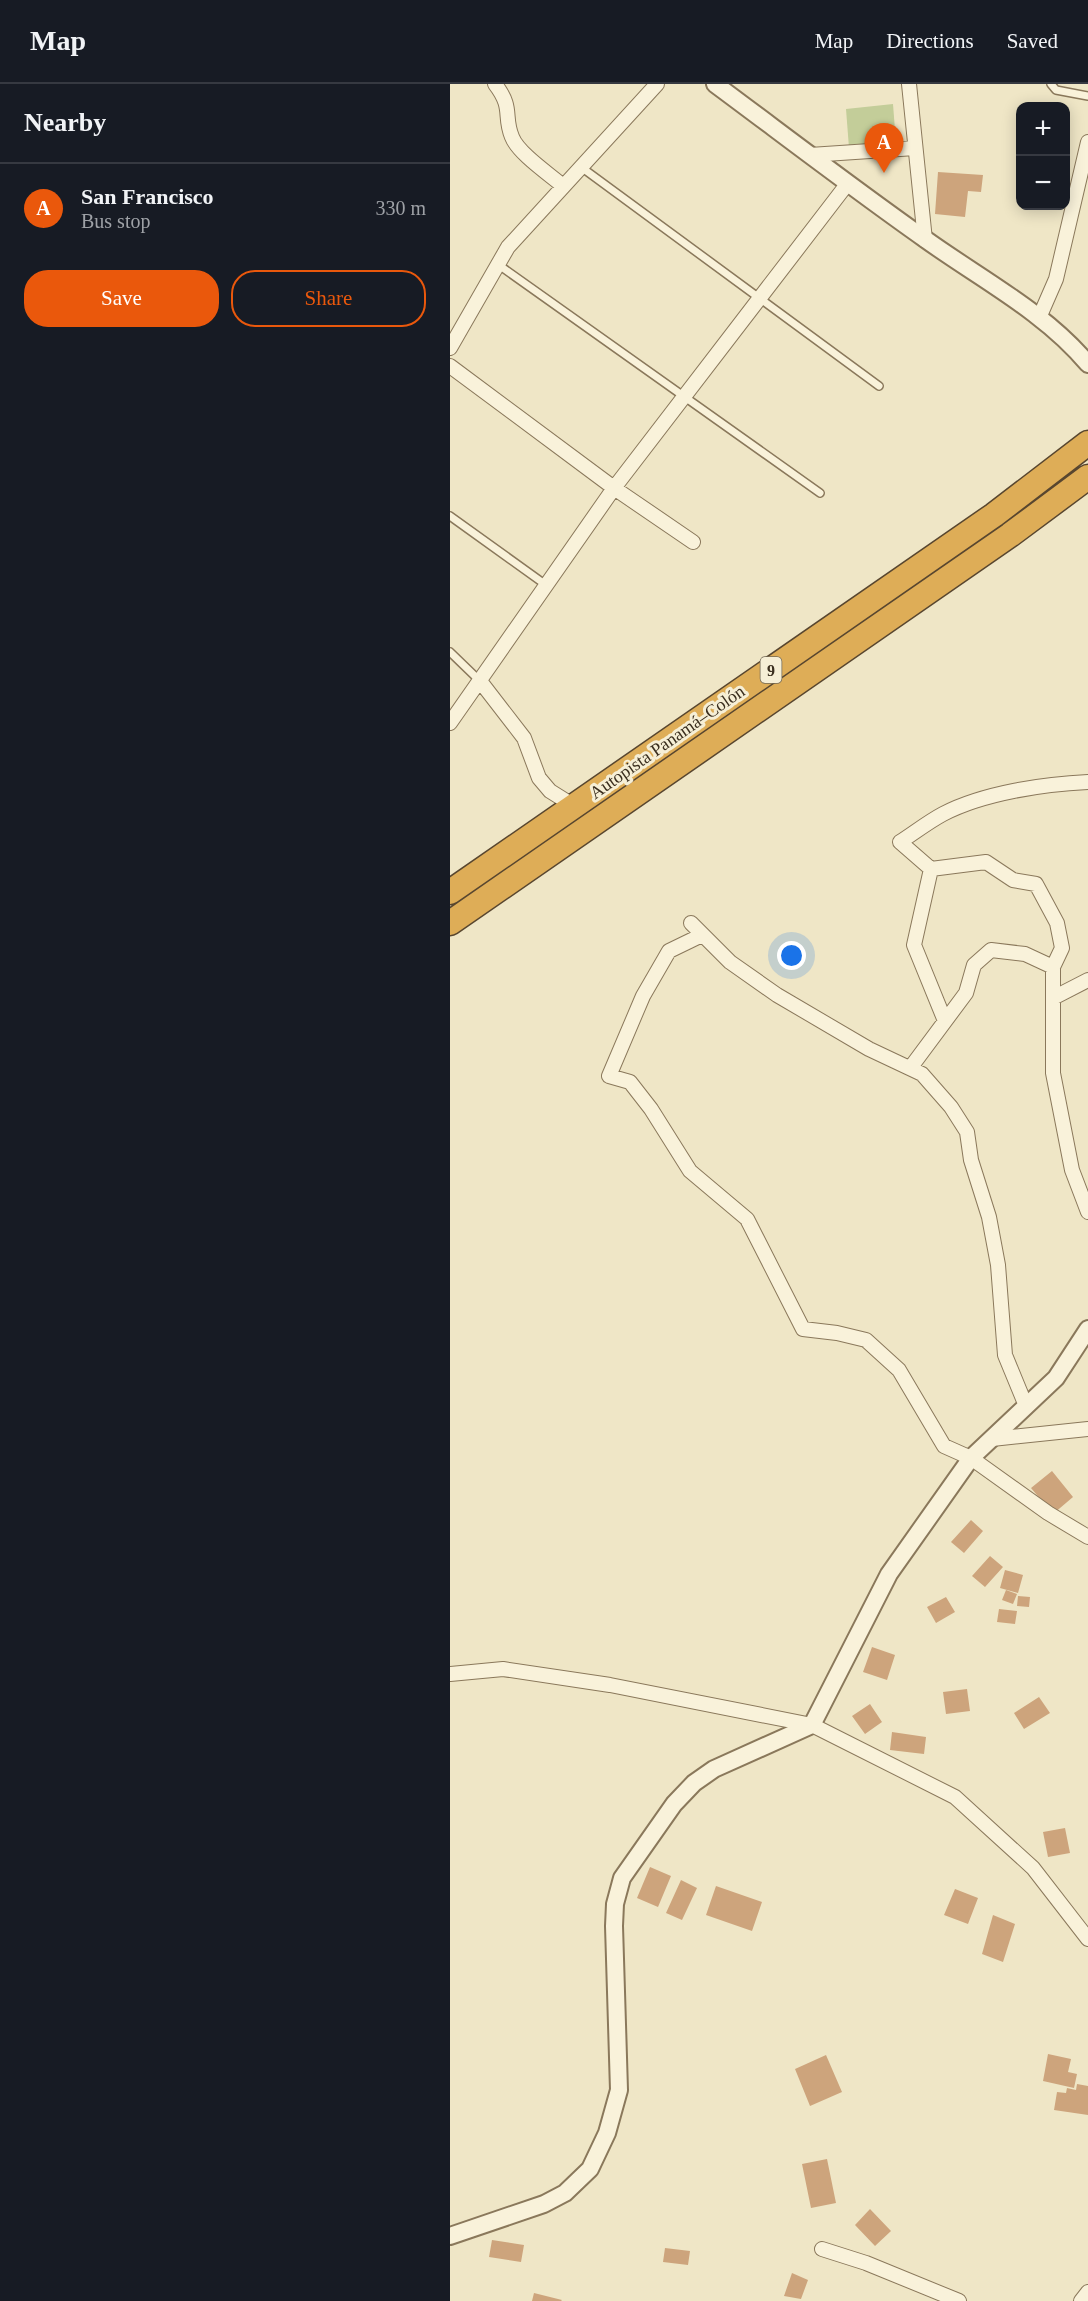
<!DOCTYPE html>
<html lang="en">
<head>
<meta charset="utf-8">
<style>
  :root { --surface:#171b24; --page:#20242c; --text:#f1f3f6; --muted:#9ea1a6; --line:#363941; --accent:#ea580c }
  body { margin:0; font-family:"Times New Roman",serif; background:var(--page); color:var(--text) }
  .controls { position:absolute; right:18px; top:18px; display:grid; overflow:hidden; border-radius:12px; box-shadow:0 3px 15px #0003 }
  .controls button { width:54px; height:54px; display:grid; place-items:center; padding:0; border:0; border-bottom:2px solid var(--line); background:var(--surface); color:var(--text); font:30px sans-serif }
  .you { position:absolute; left:342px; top:872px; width:21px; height:21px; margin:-15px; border:4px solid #fff; border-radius:50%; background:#1a73e8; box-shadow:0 0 0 9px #1a73e833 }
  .badge { display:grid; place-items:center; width:39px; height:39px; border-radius:50%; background:var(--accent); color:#fff; font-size:20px; font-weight:700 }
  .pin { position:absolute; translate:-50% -50px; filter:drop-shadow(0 2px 3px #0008) }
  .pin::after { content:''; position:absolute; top:32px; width:21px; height:18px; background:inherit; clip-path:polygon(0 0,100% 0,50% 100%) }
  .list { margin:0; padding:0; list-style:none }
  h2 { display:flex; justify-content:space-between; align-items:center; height:78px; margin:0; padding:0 24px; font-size:26px }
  h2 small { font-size:20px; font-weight:400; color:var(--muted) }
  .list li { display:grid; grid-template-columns:39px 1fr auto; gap:18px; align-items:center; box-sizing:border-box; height:90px; padding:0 24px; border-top:2px solid var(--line) }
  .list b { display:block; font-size:22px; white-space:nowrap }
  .list p { margin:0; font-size:20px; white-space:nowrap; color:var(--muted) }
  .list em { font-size:20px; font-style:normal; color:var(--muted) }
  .actions { display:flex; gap:12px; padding:18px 24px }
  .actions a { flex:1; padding:14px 0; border:2px solid var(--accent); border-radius:24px; text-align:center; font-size:21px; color:var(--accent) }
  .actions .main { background:var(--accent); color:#fff }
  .map { position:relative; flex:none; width:638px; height:2217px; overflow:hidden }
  header { display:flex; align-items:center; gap:36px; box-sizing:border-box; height:84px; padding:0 30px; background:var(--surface); border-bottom:2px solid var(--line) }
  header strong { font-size:28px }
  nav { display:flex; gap:33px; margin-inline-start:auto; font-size:21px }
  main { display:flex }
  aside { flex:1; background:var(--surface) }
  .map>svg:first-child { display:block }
  .green { fill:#c3cd99 }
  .building { fill:#cda47c }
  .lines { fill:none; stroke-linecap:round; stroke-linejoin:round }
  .service-casing { stroke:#8a785b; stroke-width:10 }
  .minor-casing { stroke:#8a785b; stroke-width:16 }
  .tertiary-casing { stroke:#8a785b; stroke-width:20 }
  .motorway-casing { stroke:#58462f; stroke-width:27 }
  .service { stroke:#f9f2da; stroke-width:7 }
  .minor { stroke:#f9f2da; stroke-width:14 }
  .tertiary { stroke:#f9f2da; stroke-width:16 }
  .motorway { stroke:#dead57; stroke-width:24 }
  .labels { text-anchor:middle; stroke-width:6; stroke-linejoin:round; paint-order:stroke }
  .shield { fill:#f6efd6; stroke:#736956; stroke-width:1.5 }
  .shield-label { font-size:16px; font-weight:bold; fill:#3b2f1f }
  .street-label { font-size:18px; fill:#3b2f1f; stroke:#f6efd6 }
</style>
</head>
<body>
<header>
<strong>Map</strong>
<nav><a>Map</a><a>Directions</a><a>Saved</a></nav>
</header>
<main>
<aside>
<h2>Nearby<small></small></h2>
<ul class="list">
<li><span class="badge">A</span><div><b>San Francisco</b><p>Bus stop</p></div><em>330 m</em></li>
</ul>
<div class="actions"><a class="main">Save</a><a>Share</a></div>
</aside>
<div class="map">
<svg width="638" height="2217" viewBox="0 0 638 2217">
  <rect width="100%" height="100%" fill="#efe6c6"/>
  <!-- green -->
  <path class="green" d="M443,20L446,59L399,64L396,25Z"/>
  <!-- building -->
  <path class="building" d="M488,88L533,91L531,108L518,107L515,133L485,130Z
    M602,1387L623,1413L603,1430L581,1404Z
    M521,1436L533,1447L514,1469L501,1458Z
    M540,1472L553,1483L535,1503L522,1492Z
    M555,1486L573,1491L568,1509L550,1504Z
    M556,1506L567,1510L563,1520L552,1516Z
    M568,1512L580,1513L579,1523L567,1522Z
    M496,1513L505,1528L486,1539L477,1523Z
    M549,1525L567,1527L565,1540L547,1538Z
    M422,1563L445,1571L437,1596L413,1588Z
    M517,1605L520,1627L496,1630L493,1608Z
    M589,1613L600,1629L574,1645L564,1629Z
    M420,1620L432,1638L415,1650L402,1632Z
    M442,1648L476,1653L474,1670L440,1666Z
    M615,1744L620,1769L598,1773L593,1748Z
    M200,1783L221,1792L208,1823L187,1814Z
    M231,1796L247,1804L232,1836L216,1829Z
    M266,1802L312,1818L302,1847L256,1831Z
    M505,1805L528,1814L518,1840L494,1831Z
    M543,1831L565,1840L553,1878L532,1870Z
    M598,1970L621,1975L618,1988L627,1990L624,2004L593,1997Z
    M376,1971L392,2008L360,2022L345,1985Z
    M627,2000L638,2002V2031L604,2026L607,2008L616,2009L617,2004L626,2006Z
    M377,2075L386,2119L361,2124L352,2080Z
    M420,2125L441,2147L425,2162L405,2141Z
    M42,2156L74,2161L71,2178L39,2173Z
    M215,2164L240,2167L238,2181L213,2178Z
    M342,2189L358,2196L351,2215L334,2212Z
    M84,2209L112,2216L111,2217H82Z"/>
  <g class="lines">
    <defs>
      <path id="service" d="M601,0L606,6L638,12
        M131,83L429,302
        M46,179L370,409
        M0,432L96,501
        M0,568L30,597"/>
      <path id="minor" d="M45,0C64,25 53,31 62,53C68,69 99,90 113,102
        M459,0L475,156
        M360,71L465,64
        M589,234L606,195L638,58
        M0,264L58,163L207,0
        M0,282L164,404L243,458
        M30,597L74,654L89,694L100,707L124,722
        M0,639L164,404L398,99
        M481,785L464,861L495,937
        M241,839L280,878L327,911L419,965L472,990L501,1023L517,1048L521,1076L539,1133L548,1181L555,1271L576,1322
        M252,851L219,867L193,912L159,992L180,998L201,1025L240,1087L297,1135L353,1245L387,1249L416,1256L449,1286L494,1362L521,1374L598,1429L638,1453
        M603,883L612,864L607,839L586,800L563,796L536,778L481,785L450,758C464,749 478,738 493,730C533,709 594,700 638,698
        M603,914L638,896
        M461,983L516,909L524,881L541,866L575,870L603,883V989L622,1086L638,1128
        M542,1355L638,1345
        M0,1590L53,1585L160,1601L362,1641L505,1713L583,1784L638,1855
        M372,2165L416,2179L509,2217
        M631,2217L638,2208"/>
      <path id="tertiary" d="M265,0C335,52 404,105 475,155C529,194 595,228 638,280
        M0,2152L94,2120L115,2109L140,2085L157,2049L169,2006L164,1842L165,1820L172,1794L224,1720L244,1699L264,1685L362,1641L439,1490L521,1374L606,1294L638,1245"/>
      <path id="motorway" d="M0,808L544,431L638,359
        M0,839L560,451L638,393"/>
    </defs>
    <!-- service casing -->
    <use href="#service" class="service-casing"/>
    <!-- minor casing -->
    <use href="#minor" class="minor-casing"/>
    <!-- tertiary casing -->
    <use href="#tertiary" class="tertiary-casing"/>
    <!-- motorway casing -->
    <use href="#motorway" class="motorway-casing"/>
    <!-- service -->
    <use href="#service" class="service"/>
    <!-- minor -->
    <use href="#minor" class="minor"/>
    <!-- tertiary -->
    <use href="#tertiary" class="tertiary"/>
    <!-- motorway -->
    <use href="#motorway" class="motorway"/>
  </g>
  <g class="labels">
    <!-- shield labels -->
    <rect class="shield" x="310.5" y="573" width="21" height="26" rx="4.5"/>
    <g class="shield-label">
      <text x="321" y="592">9</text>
    </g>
    <!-- street labels -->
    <g class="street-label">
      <text transform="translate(217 658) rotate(-35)" y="6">Autopista Panamá–Colón</text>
    </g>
  </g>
</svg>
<div class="controls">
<button>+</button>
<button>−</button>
</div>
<div class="you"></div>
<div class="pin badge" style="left:434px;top:89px">A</div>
</div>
</main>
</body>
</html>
